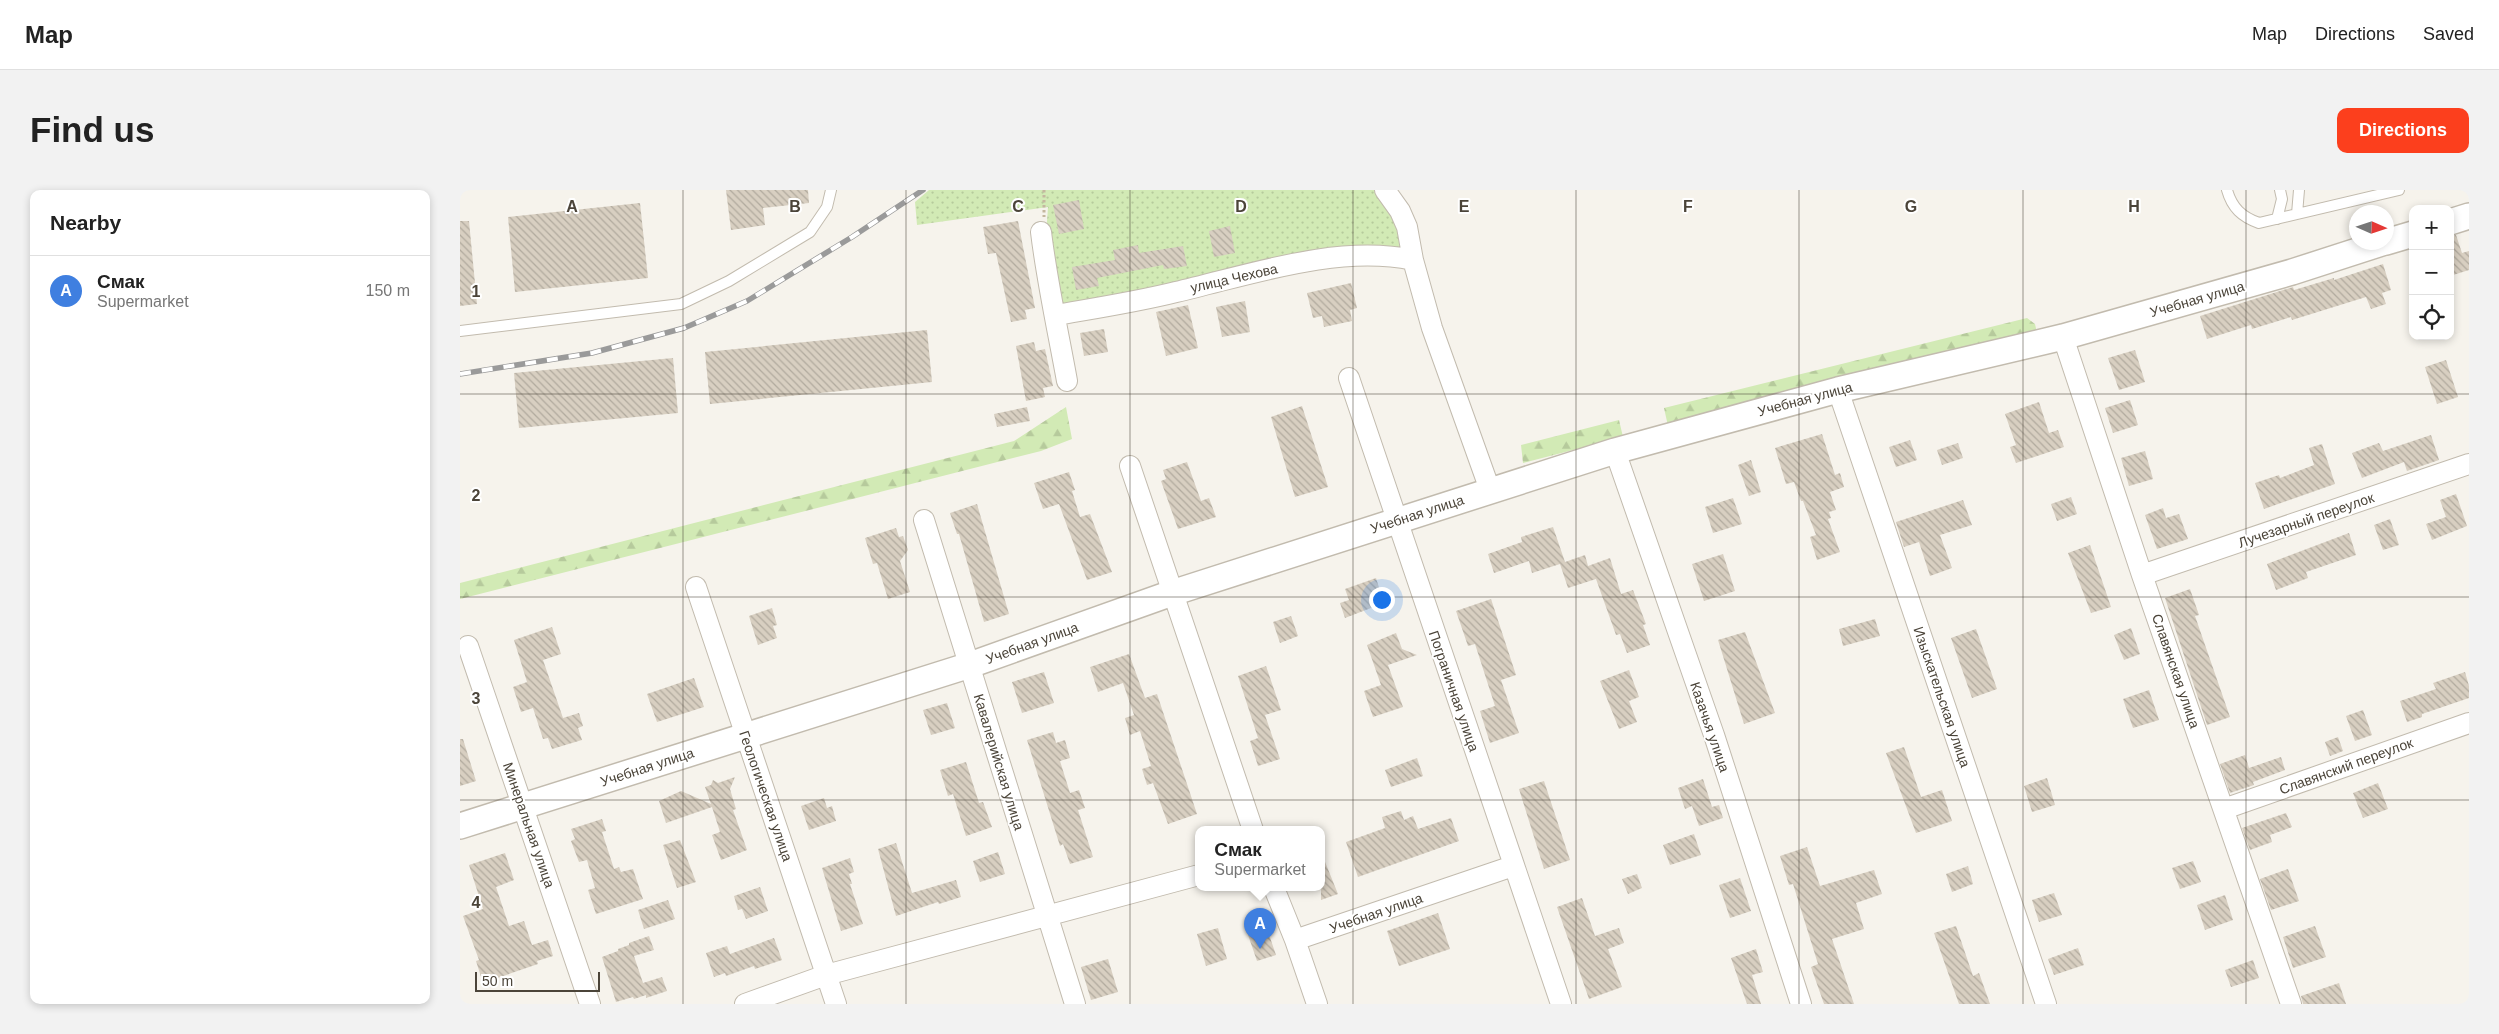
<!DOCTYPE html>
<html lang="en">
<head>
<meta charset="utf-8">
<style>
  :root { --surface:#fff; --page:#f2f2f2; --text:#222; --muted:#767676; --line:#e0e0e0; --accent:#fc3f1d }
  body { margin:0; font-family:Helvetica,sans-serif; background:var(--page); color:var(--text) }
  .controls { position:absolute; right:15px; top:15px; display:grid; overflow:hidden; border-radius:10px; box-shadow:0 2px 8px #0003 }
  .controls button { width:45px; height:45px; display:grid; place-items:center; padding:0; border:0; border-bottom:1px solid var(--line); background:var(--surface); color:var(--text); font:25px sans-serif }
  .compass { position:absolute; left:1889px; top:15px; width:45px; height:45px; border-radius:50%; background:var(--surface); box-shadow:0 2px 8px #0003; rotate:93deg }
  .scale { position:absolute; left:15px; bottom:12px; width:125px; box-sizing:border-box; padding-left:5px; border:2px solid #4b4439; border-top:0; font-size:14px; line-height:18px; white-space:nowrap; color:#4b4439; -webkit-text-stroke:4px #fff; paint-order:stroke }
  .you { position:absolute; left:921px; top:409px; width:18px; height:18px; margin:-12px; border:4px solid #fff; border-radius:50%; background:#1a73e8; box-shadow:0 0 0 8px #1a73e833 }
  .badge { display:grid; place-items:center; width:32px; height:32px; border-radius:50%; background:var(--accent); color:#fff; font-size:16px; font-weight:700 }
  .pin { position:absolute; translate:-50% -41px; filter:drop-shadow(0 1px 2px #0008) }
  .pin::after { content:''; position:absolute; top:26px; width:18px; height:15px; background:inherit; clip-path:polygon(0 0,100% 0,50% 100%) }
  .popup { position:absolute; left:735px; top:636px; width:130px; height:65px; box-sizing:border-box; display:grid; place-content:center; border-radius:10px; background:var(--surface); filter:drop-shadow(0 1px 4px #0005); font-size:16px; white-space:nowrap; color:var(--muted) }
  .popup b { font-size:19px; color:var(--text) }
  .popup::after { content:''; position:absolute; left:50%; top:100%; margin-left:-10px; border:10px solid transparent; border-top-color:var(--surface) }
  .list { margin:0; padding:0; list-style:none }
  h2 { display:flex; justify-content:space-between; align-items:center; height:65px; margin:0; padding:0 20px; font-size:21px }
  h2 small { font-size:16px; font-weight:400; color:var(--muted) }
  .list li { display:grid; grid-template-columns:32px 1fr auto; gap:15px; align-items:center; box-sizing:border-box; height:70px; padding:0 20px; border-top:1px solid var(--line) }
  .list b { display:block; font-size:19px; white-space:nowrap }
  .list p { margin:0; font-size:16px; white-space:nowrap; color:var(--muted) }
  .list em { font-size:16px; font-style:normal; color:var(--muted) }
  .icon { flex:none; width:28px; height:28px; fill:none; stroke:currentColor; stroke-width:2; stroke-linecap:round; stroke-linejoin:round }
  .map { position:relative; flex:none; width:2009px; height:814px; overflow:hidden; border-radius:10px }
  header { display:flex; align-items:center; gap:30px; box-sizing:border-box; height:70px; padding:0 25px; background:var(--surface); border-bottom:1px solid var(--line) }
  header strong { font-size:24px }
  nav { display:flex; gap:28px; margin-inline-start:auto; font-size:18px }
  .intro { display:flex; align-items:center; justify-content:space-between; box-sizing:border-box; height:120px; padding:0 30px }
  h1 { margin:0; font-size:35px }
  .button { padding:12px 22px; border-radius:10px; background:var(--accent); color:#fff; font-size:18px; font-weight:700 }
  main { display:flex; gap:30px; padding:0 30px }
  aside { flex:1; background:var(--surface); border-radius:10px; box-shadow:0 2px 8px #0003 }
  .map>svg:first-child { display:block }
  .green { fill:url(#green-dots) }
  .forest { fill:url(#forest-firs) }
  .building { fill:url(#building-back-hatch) }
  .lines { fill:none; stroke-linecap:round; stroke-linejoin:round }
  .service-casing { stroke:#c2bbae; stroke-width:12 }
  .minor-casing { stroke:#c2bbae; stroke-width:22 }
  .tertiary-casing { stroke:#c2bbae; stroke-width:28 }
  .path { stroke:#c4b79f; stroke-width:3; stroke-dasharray:2.5 2.5; stroke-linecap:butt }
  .service { stroke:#fff; stroke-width:10 }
  .minor { stroke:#fff; stroke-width:20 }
  .tertiary { stroke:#fff; stroke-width:25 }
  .rail-casing { stroke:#9a9a9a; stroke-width:5.5 }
  .rail { stroke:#fff; stroke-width:4; stroke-dasharray:11; stroke-linecap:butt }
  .grid { fill:none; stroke:#4b4439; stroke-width:1; stroke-opacity:0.55 }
  .labels { text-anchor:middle; stroke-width:4; stroke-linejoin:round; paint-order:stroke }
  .street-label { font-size:14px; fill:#4b4439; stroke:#fff }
  .grid-label { font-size:16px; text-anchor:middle; font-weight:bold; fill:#4b4439; stroke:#fff; stroke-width:4; stroke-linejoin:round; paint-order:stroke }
</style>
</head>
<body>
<header>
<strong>Map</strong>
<nav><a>Map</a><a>Directions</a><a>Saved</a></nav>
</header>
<div class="intro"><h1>Find us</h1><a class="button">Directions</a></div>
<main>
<aside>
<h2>Nearby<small></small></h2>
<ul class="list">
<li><span class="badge" style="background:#3f7fe0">A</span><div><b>Смак</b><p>Supermarket</p></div><em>150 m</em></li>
</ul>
</aside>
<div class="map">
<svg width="2009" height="814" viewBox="0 0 2009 814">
  <defs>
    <pattern id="green-dots" width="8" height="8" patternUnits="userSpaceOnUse" patternTransform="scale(1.25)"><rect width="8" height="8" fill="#d2eab5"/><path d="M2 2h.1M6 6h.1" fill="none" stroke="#b6ca9c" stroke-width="1.8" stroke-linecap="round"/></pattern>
    <pattern id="forest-firs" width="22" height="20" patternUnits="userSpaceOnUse" patternTransform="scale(1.25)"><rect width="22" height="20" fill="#d2eab5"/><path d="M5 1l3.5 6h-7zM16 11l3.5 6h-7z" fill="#b6ca9c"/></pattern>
    <pattern id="building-back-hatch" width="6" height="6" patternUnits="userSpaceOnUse" patternTransform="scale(1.25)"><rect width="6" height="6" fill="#d8cfc1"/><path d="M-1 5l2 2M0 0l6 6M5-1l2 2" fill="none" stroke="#b1aa9e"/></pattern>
  </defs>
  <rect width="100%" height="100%" fill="#f6f3ec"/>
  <!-- green -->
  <path class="green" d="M469,0H919L936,25L945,62L600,118L586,46L588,17L457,35L455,12Z"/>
  <!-- forest -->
  <path class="forest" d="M1567,128L1575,134L1577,143L1208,236L1204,218Z
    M606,217L612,249L581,261L0,409V393L554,251Z
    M1159,230L1163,247L1063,273L1061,255Z"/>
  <!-- building -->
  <path class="building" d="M266,0H348L349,13L303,18L305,35L271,40Z
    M619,10L624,39L599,44L593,15Z
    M180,13L188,88L55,102L48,27Z
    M0,31H9L17,114L0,116Z
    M558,31L575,118L565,120L567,129L551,132L536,63L528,64L523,37Z
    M770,36L775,63L754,67L749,41Z
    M1996,45L2002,63L2009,61V80L1990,86V46Z
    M678,55L679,63L723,56L727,76L704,79L703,75L637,88L639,96L616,100L612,77L655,70L653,60Z
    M1923,74L1931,100L1922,103L1926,114L1911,119L1906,107L1832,130L1831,127L1792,139L1791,135L1747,149L1740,126L1833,97L1834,100L1874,88V90Z
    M891,93L897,118L890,120L892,131L864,137L862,126L853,128L847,103Z
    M785,111L790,142L762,147L756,117Z
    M728,115L738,158L706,166L696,122Z
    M644,139L648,162L624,166L620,143Z
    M467,140L472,192L250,214L245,162Z
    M574,152L576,161L585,159L593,196L583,198L585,207L566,211L556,156Z
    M1675,160L1685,192L1659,200L1648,168Z
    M213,168L218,223L59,238L54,183Z
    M1986,170L1998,207L1977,214L1965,177Z
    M1670,210L1678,235L1653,243L1645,218Z
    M1579,212L1589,243L1598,240L1604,257L1556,273L1550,257L1556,255L1545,224Z
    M842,216L868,297L835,307L811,227Z
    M567,217L570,231L537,237L534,224Z
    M1362,244L1375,285L1380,283L1384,297L1370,302L1376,320L1369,322L1371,328L1368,329L1380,362L1357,370L1350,347L1356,345L1343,311H1341L1334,292L1326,294L1315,258Z
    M1971,245L1979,270L1947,281L1944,272L1902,288L1892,263L1919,253L1923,261Z
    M1450,250L1457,270L1436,277L1429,257Z
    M1498,253L1503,268L1482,275L1477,260Z
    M1862,254L1875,294L1804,319L1795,293L1819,285L1820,288L1854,275L1849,258Z
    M1685,261L1693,289L1669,296L1661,268Z
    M1291,270L1301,302L1289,306L1278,275Z
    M727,272L741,311L749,308L756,327L718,339L701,291L706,289L703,280Z
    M609,282L615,300L612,301L620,327L630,324L652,382L627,390L599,314L583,319L574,293Z
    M1996,304L2007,336L1972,350L1966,334L1986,327L1980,310Z
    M1611,307L1617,324L1597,331L1591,314Z
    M1273,308L1282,334L1253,343L1245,317Z
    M1503,310L1512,335L1480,345L1492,378L1470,386L1459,352L1444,357L1436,332Z
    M517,314L549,424L524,432L499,344H497L490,323Z
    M1703,318L1706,328L1719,324L1728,349L1697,359L1685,325Z
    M1930,329L1939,355L1923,360L1914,335Z
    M1093,337L1105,372L1125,365L1128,376L1150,368L1161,404L1173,400L1186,434L1183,435L1190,455L1167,463L1160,444L1156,445L1136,389L1108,398L1100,374L1072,383L1069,371L1034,383L1028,364L1062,352L1061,347Z
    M436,338L439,347L443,346L448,360L440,371L450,402L428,409L417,373L413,374L405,348Z
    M1889,343L1896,365L1846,382L1848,388L1816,400L1807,374Z
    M1630,355L1651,417L1631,423L1608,363Z
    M1263,364L1275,401L1244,411L1232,374Z
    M916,388L924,413L885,428L880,413L889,410L885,399Z
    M1730,399L1739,425L1735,426L1770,527L1747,535L1705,408Z
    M1031,409L1056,485L1041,490L1059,543L1030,553L1020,521L1035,516L1015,454L1008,456L996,421Z
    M312,418L317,435L313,436L317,448L298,455L289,426Z
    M831,426L838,446L820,453L813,432Z
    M1415,429L1420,446L1383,456L1379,439Z
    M92,437L101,464L83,470L103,528L119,523L123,536L118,538L122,550L92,559L88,548L83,549L73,518L61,522L53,497L67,492L54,450Z
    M1671,438L1680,464L1664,470L1654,445Z
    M1516,439L1537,499L1512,508L1491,448Z
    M1285,442L1315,523L1284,534L1258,450Z
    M936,443L942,459L957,465L928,475L943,517L913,527L904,501L921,495L907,455Z
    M669,464L685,508L697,504L737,624L708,634L693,593L687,595L682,579L691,576L680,541L670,545L665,528L674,525L663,493L638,502L630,477Z
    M806,476L821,520L805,525L820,569L798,576L790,551L798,548L778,486Z
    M1169,480L1179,507L1169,511L1177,532L1159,539L1140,491Z
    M584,482L594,513L562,523L552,492Z
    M2005,482L2009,496V508L1962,524V527L1947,532L1940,511L1976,499L1973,493Z
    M234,488L244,517L197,532L187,504Z
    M1689,500L1699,530L1673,538L1663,509Z
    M487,513L495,538L471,545L463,520Z
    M1903,520L1912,545L1895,551L1886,526Z
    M593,542L596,553L605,550L610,568L600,571L610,603L619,600L625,618L618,620L633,667L610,674L603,654L600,656L567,550Z
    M1878,547L1883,561L1870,566L1865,552Z
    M0,549H3L16,591L0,596Z
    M1444,557L1461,607L1482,600L1492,631L1456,643L1426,563Z
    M1785,565L1789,578L1821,567L1825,580L1793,592L1794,595L1770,603L1760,574Z
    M957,568L963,586L931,597L925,580Z
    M506,572L519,613L523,612L532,637L506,646L493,604L488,606L480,580Z
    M275,587L270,599L276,619L273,620L287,660L261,670L252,645L260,642L252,617L206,633L199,611L221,601L251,614L245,597L251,595L253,590L258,593Z
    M1587,588L1595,615L1572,622L1564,596Z
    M1243,589L1252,617L1259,615L1263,628L1239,636L1232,616L1225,619L1218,598Z
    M1084,591L1110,670L1084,679L1059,599Z
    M1918,593L1928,619L1903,628L1893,603Z
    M364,608L367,618L372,616L376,631L349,640L341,616Z
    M941,621L944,630L953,626L958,639L991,628L999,651L898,687L886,652L925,638L922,627Z
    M1826,623L1832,637L1810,645L1812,652L1790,660L1782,638Z
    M142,629L146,641L142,642L154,679L159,677L161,682L173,679L183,709L136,724L128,700L135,698L127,670L119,672L111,651L115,649L111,639Z
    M1234,644L1241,665L1210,675L1203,655Z
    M220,650L236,692L217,698L203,655Z
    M436,653L452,703L496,690L501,707L479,714L478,712L436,726L418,659Z
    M1347,657L1360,696L1414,680L1422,704L1396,713L1404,739L1372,749L1394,814H1364L1351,777L1358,774L1333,694L1329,695L1320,666Z
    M538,662L545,684L520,692L513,671Z
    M861,662L878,704L861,710Z
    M45,663L54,690L36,697L49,736L64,731L72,755L88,750L93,766L77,771L78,774L23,793L16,771L19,770L3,726L23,719L9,675Z
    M390,668L394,682L389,684L392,694H390L403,734L381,741L362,678Z
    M1733,671L1741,692L1720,699L1712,678Z
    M1508,676L1513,694L1492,702L1486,684Z
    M1828,679L1839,711L1811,720L1800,689Z
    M1177,684L1182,698L1168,704L1162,689Z
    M1280,688L1291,721L1270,728L1259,695Z
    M300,697L308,721L286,729L282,719L278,720L274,706Z
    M1594,703L1602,725L1579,732L1572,710Z
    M1765,705L1773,730L1745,740L1737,715Z
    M1122,708L1135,746L1159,738L1164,753L1148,759L1162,797L1129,809L1097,717Z
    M208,710L215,729L184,739L178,720Z
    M978,723L990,759L939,776L927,741Z
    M805,733L816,765L797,771L786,739Z
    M1496,736L1513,786L1519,783L1530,814H1499L1474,743Z
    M1855,736L1866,767L1833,778L1823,747Z
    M758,738L767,769L746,776L737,744Z
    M189,746L194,760L174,766L183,793L202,787L207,801L186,808V805L174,809L173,807L156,812L142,767L158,761V759L169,755V753Z
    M314,748L322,770L295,779L294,776L266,786L265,783L254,787L246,763L267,756L270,764Z
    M1618,758L1624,775L1594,785L1588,769Z
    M1296,759L1303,782L1292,785L1301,814H1287L1271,768Z
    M648,769L658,802L631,810L621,777Z
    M1793,770L1799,788L1771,797L1765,780Z
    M1879,793L1886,814H1843L1841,806Z"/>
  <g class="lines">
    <defs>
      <path id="service" d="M1767,0C1772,18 1782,27 1799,33L1939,0
        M1837,24L1839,0
        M1817,29L1822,9L1820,0
        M0,141L221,114L269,91L350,42L367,17L371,0"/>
      <path id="minor" d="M925,0L940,21L947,37L953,70L972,138L1030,300
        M581,42C587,92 598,141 607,191
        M596,125C636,118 676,112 716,102C790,85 877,54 953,70
        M1603,147L1682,385L1831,814
        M889,188L1101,814
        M1378,200L1586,814
        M1155,261L1254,545L1341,814
        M670,276L793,640
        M464,330L615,814
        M1682,385L2009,274
        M236,397L376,814
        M8,456L130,814
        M1764,619L2009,533
        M814,698L835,750L857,814
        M835,750L1053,676
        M285,814L366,785L739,685"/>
      <path id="tertiary" d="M1990,32L2009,26
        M1926,52L1953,44
        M0,636L510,475L712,403L1155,261L1378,200L1603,147L1832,82L1925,52"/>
    </defs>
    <!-- service casing -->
    <use href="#service" class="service-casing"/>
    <!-- minor casing -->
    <use href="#minor" class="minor-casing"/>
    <!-- tertiary casing -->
    <use href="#tertiary" class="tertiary-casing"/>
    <!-- path -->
    <path class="path" d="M584,0V27"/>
    <!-- service -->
    <use href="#service" class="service"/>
    <!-- minor -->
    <use href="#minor" class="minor"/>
    <!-- tertiary -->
    <use href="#tertiary" class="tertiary"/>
    <defs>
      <path id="rail" d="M0,184L132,163L224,138L287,111L392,47L463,0"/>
    </defs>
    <!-- rail casing -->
    <use href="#rail" class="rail-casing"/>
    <!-- rail -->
    <use href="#rail" class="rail"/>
  </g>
  <!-- grid -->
  <path class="grid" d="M223,0V814M446,0V814M670,0V814M893,0V814M1116,0V814M1339,0V814M1563,0V814M1786,0V814M0,204H2009M0,407H2009M0,610H2009"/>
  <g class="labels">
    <!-- street labels -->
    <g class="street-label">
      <text transform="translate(774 88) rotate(-13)" y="5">улица Чехова</text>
      <text transform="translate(1737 109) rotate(-16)" y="5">Учебная улица</text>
      <text transform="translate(1345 209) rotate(-15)" y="5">Учебная улица</text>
      <text transform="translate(957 324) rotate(-18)" y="5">Учебная улица</text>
      <text transform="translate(1846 330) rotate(-19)" y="5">Лучезарный переулок</text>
      <text transform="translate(572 453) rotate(-20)" y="5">Учебная улица</text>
      <text transform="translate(1716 481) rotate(71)" y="5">Славянская улица</text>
      <text transform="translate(994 501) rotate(71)" y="5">Пограничная улица</text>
      <text transform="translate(1482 507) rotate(71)" y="5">Изыскательская улица</text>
      <text transform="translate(1250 537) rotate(71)" y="5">Казачья улица</text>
      <text transform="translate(539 572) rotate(73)" y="5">Кавалерийская улица</text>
      <text transform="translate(1886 576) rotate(-20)" y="5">Славянский переулок</text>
      <text transform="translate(187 577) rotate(-18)" y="5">Учебная улица</text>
      <text transform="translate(306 606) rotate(71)" y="5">Геологическая улица</text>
      <text transform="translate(69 635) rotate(71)" y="5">Минеральная улица</text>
      <text transform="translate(916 723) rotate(-19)" y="5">Учебная улица</text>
    </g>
  </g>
  <g class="grid-label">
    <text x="112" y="22">A</text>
    <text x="335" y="22">B</text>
    <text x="558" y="22">C</text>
    <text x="781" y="22">D</text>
    <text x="1004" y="22">E</text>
    <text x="1228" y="22">F</text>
    <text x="1451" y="22">G</text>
    <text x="1674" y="22">H</text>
    <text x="16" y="107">1</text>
    <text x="16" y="311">2</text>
    <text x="16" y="514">3</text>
    <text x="16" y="718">4</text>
  </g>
</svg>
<div class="controls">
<button>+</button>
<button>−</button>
<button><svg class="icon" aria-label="locate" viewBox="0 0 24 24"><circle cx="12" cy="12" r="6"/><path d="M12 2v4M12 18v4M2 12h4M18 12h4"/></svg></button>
</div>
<svg class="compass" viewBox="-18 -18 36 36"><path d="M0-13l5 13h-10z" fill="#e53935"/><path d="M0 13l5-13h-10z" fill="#767676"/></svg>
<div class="scale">50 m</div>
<div class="you"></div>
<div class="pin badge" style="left:800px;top:759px;background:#3f7fe0">A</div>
<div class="popup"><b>Смак</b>Supermarket</div>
</div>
</main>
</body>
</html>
